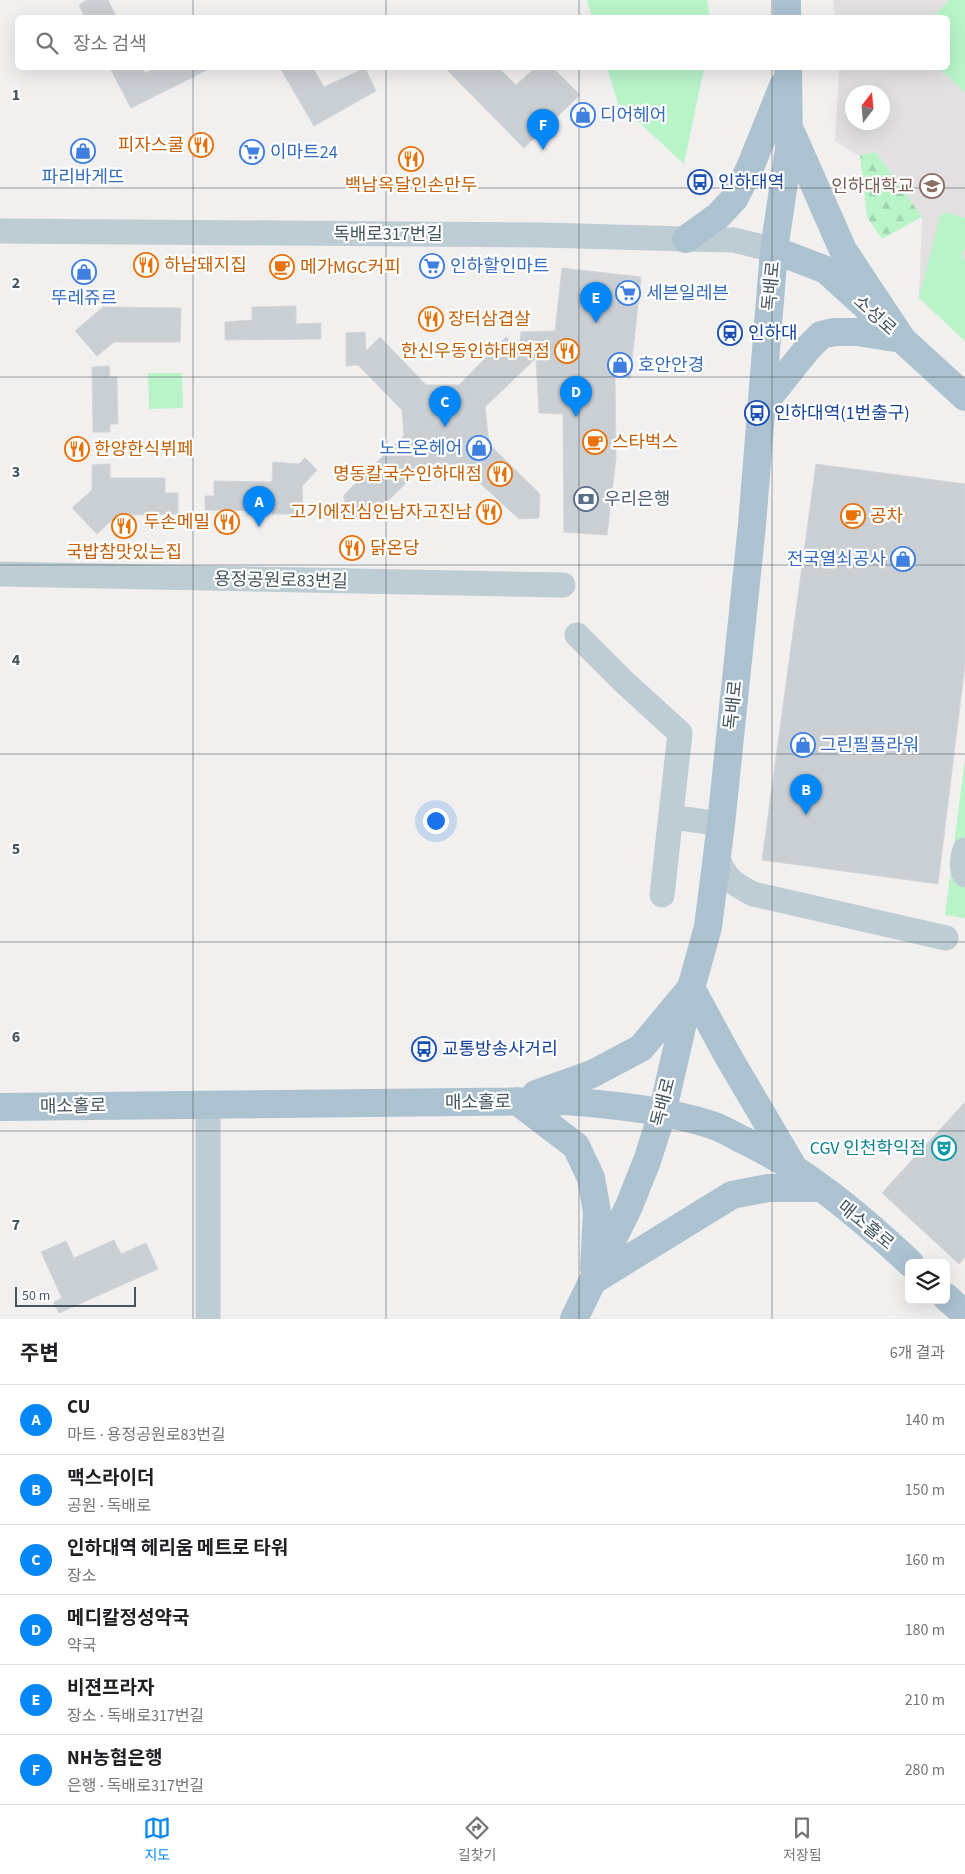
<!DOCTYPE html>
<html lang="ko">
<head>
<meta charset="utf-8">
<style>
  :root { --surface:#fff; --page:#f2f2f2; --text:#202124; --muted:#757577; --line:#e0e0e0; --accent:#0587f5 }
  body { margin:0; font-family:"Source Sans 3","Noto Sans KR",sans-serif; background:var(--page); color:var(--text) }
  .controls { position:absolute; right:15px; bottom:15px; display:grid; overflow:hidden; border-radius:8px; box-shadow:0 5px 20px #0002 }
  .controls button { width:45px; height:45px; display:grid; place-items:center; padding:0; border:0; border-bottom:1px solid var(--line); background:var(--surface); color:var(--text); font:25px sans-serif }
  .compass { position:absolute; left:845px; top:85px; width:45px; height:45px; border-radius:50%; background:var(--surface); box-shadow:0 5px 20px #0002; rotate:16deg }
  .scale { position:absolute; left:15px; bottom:12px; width:121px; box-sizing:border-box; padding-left:5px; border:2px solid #45555f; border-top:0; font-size:14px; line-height:18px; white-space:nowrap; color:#45555f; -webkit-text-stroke:4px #fff; paint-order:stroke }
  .you { position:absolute; left:435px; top:820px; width:18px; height:18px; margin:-12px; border:4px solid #fff; border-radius:50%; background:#1a73e8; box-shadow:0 0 0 8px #1a73e833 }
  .badge { display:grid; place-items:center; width:32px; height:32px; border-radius:50%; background:var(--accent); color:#fff; font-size:16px; font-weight:700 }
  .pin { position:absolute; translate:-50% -41px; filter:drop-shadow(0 1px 2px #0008) }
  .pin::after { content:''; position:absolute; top:26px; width:18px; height:15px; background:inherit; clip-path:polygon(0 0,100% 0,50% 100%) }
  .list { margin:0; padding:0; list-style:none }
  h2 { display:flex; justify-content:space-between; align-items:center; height:65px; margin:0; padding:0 20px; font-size:21px }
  h2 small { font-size:16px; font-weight:400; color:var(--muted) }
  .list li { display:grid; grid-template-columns:32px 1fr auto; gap:15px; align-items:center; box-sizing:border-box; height:70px; padding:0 20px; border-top:1px solid var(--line) }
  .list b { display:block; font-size:19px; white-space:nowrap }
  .list p { margin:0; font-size:16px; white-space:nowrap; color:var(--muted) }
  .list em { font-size:16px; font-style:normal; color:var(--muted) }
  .icon { flex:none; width:28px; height:28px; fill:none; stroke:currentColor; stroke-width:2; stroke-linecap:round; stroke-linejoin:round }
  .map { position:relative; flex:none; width:965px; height:1319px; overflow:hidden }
  .search { position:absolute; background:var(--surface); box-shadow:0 5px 20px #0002; left:15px; right:15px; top:15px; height:55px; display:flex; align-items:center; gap:12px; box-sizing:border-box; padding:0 18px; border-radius:8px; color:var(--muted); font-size:19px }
  .sheet { height:485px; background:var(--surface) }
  nav { display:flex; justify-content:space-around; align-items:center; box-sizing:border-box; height:70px; border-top:1px solid var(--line); background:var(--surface); font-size:14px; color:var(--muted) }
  nav a { display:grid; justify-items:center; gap:2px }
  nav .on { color:var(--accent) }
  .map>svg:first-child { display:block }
  .education { fill:#e3e0e1; fill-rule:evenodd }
  .forest { fill:url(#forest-firs) }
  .green { fill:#b9f4c9 }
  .building { fill:#cacfd4; stroke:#d2d6db }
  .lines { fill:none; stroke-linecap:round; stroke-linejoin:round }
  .minor { stroke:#beccd3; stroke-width:25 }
  .major { stroke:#acc2d1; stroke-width:28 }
  .grid { fill:none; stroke:#45555f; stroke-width:1; stroke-opacity:0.55 }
  .labels { text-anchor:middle; stroke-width:4.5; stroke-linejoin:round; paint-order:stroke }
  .shop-label { font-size:18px; fill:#366cbe; stroke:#fff; text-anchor:start }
  .food-label { font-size:18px; fill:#c56008; stroke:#fff; text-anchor:start }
  .transit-label { font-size:18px; fill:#164399; stroke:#fff; text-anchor:start }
  .education-label { font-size:18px; fill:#785e54; stroke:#fff; text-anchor:end }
  .street-label { font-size:18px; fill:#45555f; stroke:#fff }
  .service-label { font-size:18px; fill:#4e5e75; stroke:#fff; text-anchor:start }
  .culture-label { font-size:18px; fill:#0d838f; stroke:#fff; text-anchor:end }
  .grid-label { font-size:16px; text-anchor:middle; font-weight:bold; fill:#45555f; stroke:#fff; stroke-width:4.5; stroke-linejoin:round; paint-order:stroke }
</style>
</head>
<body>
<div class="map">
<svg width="965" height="1319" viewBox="0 0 965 1319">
  <defs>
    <pattern id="forest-firs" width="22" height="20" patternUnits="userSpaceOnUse" patternTransform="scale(1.25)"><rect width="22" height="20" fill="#b9f4c9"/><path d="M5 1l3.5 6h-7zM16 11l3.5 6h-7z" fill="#a0d3af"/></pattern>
  </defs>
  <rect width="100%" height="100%" fill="#f2efef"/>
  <!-- education -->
  <path class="education" d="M833,0H965V341L919,298L922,217L876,152L858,155L835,141L839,68H948V18L835,17ZM852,92H882V122H852Z"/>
  <!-- forest -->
  <path class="forest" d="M876,152L922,217L882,239L867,217L860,155Z"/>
  <!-- green -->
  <path class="green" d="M587,0H707L710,17H592Z
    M949,0H965V93L939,68H948V18L936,17V14Z
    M607,68H704L684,164L618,103Z
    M946,212L965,218V248L963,251L962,261L965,259V341L919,298L940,216Z
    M148,373H182L183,408L149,409Z
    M965,759V918L945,915Z"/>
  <!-- building -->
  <path class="building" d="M87,0H108L117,18H85L79,5Z
    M110,68H142L145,73L157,68H211L131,108Z
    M280,68H313L324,87L365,68L376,91L314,126Z
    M445,68H499L516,85L535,68H553L580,95L524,148Z
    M562,268L641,277L630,378L615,376L616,458L607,535L564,532L563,414L539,413L536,358L485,407L489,444L540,494L539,518L519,519L459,464H426L368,520L346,519L344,495L404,435L402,410L358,365L346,366V333L365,332L366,351L380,337L426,385H459L506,337L519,349L521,332L555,331Z
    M296,306V324L321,323V339L225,340V322L252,320V307Z
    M103,307L181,308L180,342H114L97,356L75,331Z
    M109,366L110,377H117L118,424H110V432H93L92,367Z
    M305,458L317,470L302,486L303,511L299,514H272V511L205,510V496H214V481L272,482L273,462L299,464Z
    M110,464V478H165V493H178V514L117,515L97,534L72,508L92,490V465Z
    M816,464L965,484V665L938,884L762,860Z
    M965,1102V1257L959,1264L882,1193Z
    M114,1240L121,1254L146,1243L158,1269L59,1313L54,1302L62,1298L41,1252L66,1241L74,1258Z"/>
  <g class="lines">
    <!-- minor -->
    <path class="minor" d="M0,231L542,235L686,239L734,240L774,250
      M0,574L563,585
      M577,635L623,681L680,733L662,895
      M672,817L721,824
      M965,850C962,858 961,868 965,875
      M717,857C726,879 732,883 753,894L946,938
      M208,1105V1319"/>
    <!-- major -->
    <path class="major" d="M787,0V18
      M791,132L843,250L902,339
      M686,239L718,216L734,199L749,170L783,86
      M774,250L826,270L965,397
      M761,407L808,348L821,335L834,332H857L902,339
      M536,1094L592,1074L641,1048L691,988L729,1058L792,1165
      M517,1101L576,1146L591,1178L597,1212L594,1268
      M0,1107L566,1101C615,1105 665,1110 712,1125C721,1128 730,1133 739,1138C802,1167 860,1216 910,1263
      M594,1280L732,1195L768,1188H820
      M946,1297L965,1314
      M574,1319L629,1206L647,1161L662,1114L691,988L708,927L721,824L752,525L774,250L789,149L788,68"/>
  </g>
  <!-- grid -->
  <path class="grid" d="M193,0V18M386,0V18M579,0V18M772,0V18M193,68V1319M386,68V1319M579,68V1319M772,68V1319M0,188H965M0,377H965M0,565H965M0,754H965M0,942H965M0,1131H965"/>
  <!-- icons -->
  <defs>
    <symbol id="shop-ring" viewBox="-11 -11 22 22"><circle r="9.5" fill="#fff" stroke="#3f7fe0" stroke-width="1.5"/><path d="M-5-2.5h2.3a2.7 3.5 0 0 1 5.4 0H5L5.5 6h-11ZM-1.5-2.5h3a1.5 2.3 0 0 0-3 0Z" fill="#3f7fe0"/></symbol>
    <symbol id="restaurant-ring" viewBox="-11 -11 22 22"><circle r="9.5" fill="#fff" stroke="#e8710a" stroke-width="1.5"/><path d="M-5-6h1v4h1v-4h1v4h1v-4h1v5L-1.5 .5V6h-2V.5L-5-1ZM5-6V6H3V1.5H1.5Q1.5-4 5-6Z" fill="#e8710a"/></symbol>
    <symbol id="supermarket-ring" viewBox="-11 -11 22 22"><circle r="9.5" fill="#fff" stroke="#3f7fe0" stroke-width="1.5"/><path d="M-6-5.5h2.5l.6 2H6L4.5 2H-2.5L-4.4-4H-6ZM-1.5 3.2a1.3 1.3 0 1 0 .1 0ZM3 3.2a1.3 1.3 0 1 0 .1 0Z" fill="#3f7fe0"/></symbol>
    <symbol id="bus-ring" viewBox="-11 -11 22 22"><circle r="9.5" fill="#fff" stroke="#1a4fb4" stroke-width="1.5"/><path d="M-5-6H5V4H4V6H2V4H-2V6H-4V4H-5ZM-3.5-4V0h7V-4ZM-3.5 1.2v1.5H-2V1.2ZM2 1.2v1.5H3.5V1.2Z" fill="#1a4fb4"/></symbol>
    <symbol id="university-ring" viewBox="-11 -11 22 22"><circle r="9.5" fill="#fff" stroke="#8d6e63" stroke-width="1.5"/><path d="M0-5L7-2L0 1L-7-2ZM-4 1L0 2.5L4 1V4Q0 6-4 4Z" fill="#8d6e63"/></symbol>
    <symbol id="cafe-ring" viewBox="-11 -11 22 22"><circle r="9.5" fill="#fff" stroke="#e8710a" stroke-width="1.5"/><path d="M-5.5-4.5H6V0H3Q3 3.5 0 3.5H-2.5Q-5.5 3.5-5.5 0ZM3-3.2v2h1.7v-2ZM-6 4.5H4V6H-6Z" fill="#e8710a"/></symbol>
    <symbol id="station-ring" viewBox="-11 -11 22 22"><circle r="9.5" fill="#fff" stroke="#1a4fb4" stroke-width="1.5"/><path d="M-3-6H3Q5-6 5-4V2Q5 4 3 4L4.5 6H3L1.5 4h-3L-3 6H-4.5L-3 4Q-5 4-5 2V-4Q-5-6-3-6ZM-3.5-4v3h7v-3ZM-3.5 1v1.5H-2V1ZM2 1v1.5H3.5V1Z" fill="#1a4fb4"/></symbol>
    <symbol id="bank-ring" viewBox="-11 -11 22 22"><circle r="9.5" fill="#fff" stroke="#5c6f8a" stroke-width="1.5"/><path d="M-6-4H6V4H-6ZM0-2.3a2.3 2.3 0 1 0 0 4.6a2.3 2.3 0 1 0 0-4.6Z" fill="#5c6f8a"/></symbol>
    <symbol id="theatre-ring" viewBox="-11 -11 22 22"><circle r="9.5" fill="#fff" stroke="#0f9aa8" stroke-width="1.5"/><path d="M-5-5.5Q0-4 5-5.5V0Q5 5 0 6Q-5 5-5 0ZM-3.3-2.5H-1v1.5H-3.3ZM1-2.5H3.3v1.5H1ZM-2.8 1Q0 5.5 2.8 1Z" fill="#0f9aa8"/></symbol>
  </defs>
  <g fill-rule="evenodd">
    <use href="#shop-ring" x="569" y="101" width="28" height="28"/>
    <use href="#restaurant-ring" x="187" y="131" width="28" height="28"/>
    <use href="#shop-ring" x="69" y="137" width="28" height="28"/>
    <use href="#supermarket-ring" x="238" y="138" width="28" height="28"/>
    <use href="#restaurant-ring" x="397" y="145" width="28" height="28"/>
    <use href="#bus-ring" x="686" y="168" width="28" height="28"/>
    <use href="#university-ring" x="918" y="172" width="28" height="28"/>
    <use href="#restaurant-ring" x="132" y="251" width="28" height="28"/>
    <use href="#supermarket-ring" x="418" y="252" width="28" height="28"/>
    <use href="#cafe-ring" x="268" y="253" width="28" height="28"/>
    <use href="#shop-ring" x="70" y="258" width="28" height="28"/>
    <use href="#supermarket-ring" x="614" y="279" width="28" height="28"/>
    <use href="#restaurant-ring" x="417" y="305" width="28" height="28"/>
    <use href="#station-ring" x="716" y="319" width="28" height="28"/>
    <use href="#restaurant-ring" x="553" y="337" width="28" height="28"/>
    <use href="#shop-ring" x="606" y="351" width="28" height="28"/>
    <use href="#bus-ring" x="743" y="399" width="28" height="28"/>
    <use href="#cafe-ring" x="581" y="428" width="28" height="28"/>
    <use href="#shop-ring" x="465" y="434" width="28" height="28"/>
    <use href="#restaurant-ring" x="63" y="435" width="28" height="28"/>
    <use href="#restaurant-ring" x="486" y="460" width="28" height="28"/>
    <use href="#bank-ring" x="572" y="485" width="28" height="28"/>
    <use href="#restaurant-ring" x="475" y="498" width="28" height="28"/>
    <use href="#cafe-ring" x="839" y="502" width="28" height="28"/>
    <use href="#restaurant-ring" x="213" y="508" width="28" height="28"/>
    <use href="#restaurant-ring" x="110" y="512" width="28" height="28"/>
    <use href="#restaurant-ring" x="338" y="534" width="28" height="28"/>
    <use href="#shop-ring" x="889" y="545" width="28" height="28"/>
    <use href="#shop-ring" x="789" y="731" width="28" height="28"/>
    <use href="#bus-ring" x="410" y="1035" width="28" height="28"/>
    <use href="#theatre-ring" x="930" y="1134" width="28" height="28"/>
  </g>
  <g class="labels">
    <!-- shop labels -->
    <g class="shop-label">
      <text x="600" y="121">디어헤어</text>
      <text x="270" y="158">이마트24</text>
      <text x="83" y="183" text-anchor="middle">파리바게뜨</text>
      <text x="450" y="272">인하할인마트</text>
      <text x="646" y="299">세븐일레븐</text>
      <text x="84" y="304" text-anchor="middle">뚜레쥬르</text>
      <text x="638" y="371">호안안경</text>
      <text x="462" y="454" text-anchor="end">노드온헤어</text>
      <text x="886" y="565" text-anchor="end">전국열쇠공사</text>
      <text x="820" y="751">그린필플라워</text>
    </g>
    <!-- food labels -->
    <g class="food-label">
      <text x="184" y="151" text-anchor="end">피자스쿨</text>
      <text x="411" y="191" text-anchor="middle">백남옥달인손만두</text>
      <text x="164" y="271">하남돼지집</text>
      <text x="300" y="273">메가MGC커피</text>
      <text x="448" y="325">장터삼겹살</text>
      <text x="550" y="357" text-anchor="end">한신우동인하대역점</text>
      <text x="612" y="448">스타벅스</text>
      <text x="94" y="455">한양한식뷔페</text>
      <text x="482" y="480" text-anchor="end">명동칼국수인하대점</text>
      <text x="472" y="518" text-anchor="end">고기에진심인남자고진남</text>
      <text x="870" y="522">공차</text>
      <text x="210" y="528" text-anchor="end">두손메밀</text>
      <text x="370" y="554">닭온당</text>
      <text x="124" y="558" text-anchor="middle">국밥참맛있는집</text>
    </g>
    <!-- transit labels -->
    <g class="transit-label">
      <text x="718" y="188">인하대역</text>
      <text x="748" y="339">인하대</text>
      <text x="774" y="419">인하대역(1번출구)</text>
      <text x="442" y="1055">교통방송사거리</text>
    </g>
    <!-- education labels -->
    <g class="education-label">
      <text x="914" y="192">인하대학교</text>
    </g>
    <!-- street labels -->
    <g class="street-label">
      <text x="388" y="240">독배로317번길</text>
      <text transform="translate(771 286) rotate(-85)" y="6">독배로</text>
      <text transform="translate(875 315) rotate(42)" y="6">소성로</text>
      <text transform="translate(281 580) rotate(1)" y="6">용정공원로83번길</text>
      <text transform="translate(733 705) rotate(-84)" y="6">독배로</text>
      <text transform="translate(478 1102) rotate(-1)" y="6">매소홀로</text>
      <text transform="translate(663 1102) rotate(-76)" y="6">독배로</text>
      <text transform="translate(73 1106) rotate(-1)" y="6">매소홀로</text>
      <text transform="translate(866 1225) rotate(39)" y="6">매소홀로</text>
    </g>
    <!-- service labels -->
    <g class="service-label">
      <text x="604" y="505">우리은행</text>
    </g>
    <!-- culture labels -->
    <g class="culture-label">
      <text x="926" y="1154">CGV 인천학익점</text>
    </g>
  </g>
  <g class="grid-label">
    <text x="16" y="100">1</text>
    <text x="16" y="288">2</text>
    <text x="16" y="477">3</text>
    <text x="16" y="665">4</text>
    <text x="16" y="854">5</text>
    <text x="16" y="1042">6</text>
    <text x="16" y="1230">7</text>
  </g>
</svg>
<div class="controls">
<button><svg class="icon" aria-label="layers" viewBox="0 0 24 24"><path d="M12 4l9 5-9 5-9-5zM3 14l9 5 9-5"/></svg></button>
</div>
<svg class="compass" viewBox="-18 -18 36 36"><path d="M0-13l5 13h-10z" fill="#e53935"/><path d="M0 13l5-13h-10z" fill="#757577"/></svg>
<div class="scale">50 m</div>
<div class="you"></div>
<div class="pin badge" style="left:259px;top:527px">A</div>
<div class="pin badge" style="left:806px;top:815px">B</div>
<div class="pin badge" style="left:445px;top:427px">C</div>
<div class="pin badge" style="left:576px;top:417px">D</div>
<div class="pin badge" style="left:596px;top:323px">E</div>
<div class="pin badge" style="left:543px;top:150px">F</div>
<div class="search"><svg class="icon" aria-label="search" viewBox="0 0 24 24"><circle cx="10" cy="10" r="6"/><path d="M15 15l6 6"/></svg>장소 검색</div>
</div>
<section class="sheet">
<h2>주변<small>6개 결과</small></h2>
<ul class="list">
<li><span class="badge">A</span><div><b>CU</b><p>마트 · 용정공원로83번길</p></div><em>140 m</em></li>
<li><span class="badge">B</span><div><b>맥스라이더</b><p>공원 · 독배로</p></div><em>150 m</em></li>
<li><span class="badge">C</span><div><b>인하대역 헤리움 메트로 타워</b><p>장소</p></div><em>160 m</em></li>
<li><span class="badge">D</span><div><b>메디칼정성약국</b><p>약국</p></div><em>180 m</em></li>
<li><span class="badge">E</span><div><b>비젼프라자</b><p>장소 · 독배로317번길</p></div><em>210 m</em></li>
<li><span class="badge">F</span><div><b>NH농협은행</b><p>은행 · 독배로317번길</p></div><em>280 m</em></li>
</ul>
</section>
<nav>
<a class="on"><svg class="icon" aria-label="map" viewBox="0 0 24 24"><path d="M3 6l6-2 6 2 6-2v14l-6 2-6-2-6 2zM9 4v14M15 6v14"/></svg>지도</a>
<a><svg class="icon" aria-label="directions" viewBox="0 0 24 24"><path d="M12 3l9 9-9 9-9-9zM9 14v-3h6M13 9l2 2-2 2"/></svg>길찾기</a>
<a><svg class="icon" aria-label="saved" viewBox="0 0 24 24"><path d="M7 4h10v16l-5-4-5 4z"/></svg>저장됨</a>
</nav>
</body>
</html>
